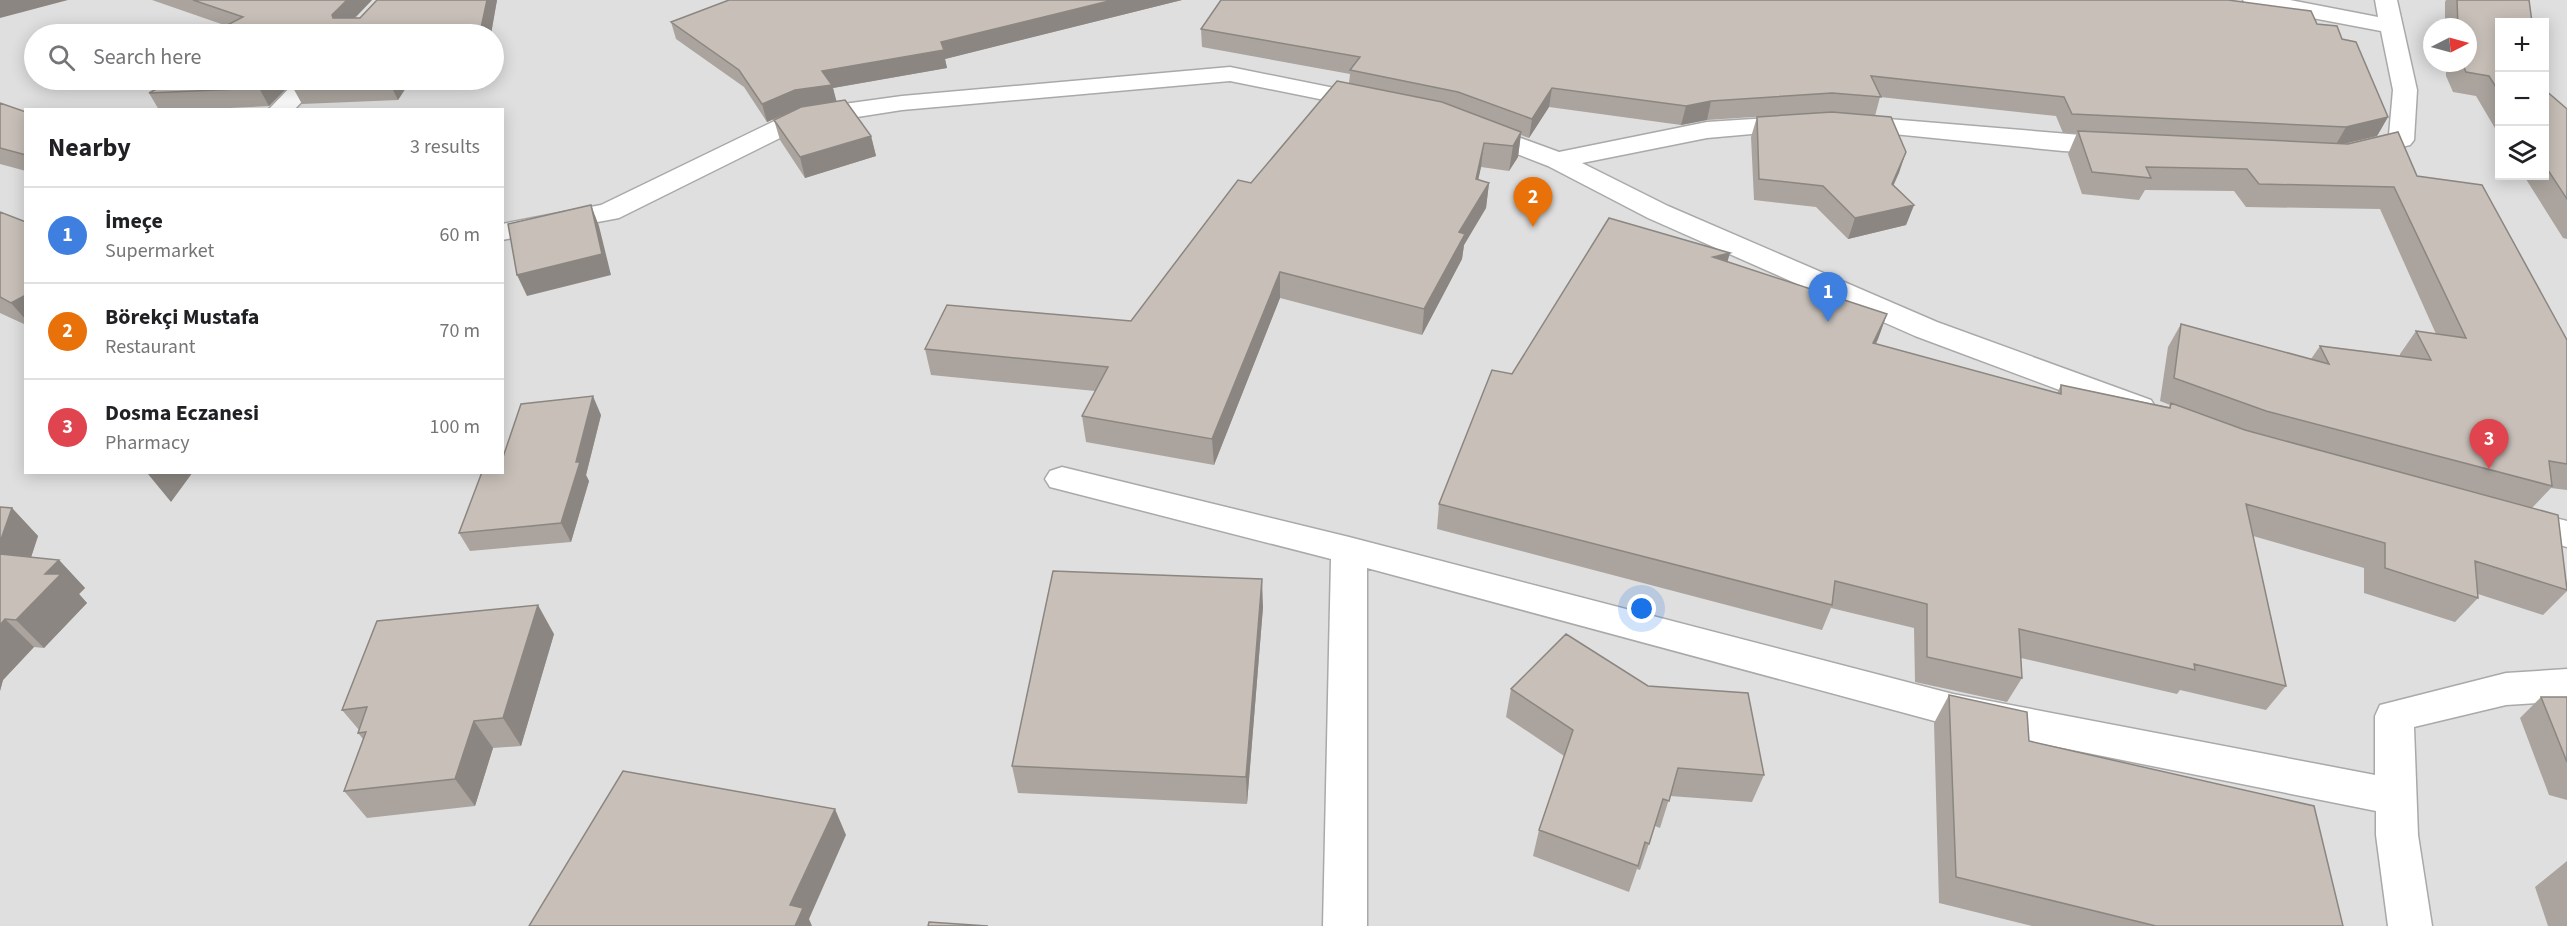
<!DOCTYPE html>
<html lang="en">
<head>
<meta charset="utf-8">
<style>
  :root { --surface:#fff; --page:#f2f2f2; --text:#202124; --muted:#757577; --line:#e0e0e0; --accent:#d40000 }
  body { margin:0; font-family:"Source Sans 3",sans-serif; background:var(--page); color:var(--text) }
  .controls { position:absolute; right:18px; top:18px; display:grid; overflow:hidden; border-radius:0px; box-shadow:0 3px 15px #0003 }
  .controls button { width:54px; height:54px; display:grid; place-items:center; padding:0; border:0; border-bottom:2px solid var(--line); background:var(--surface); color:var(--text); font:30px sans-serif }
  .compass { position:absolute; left:2423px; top:18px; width:54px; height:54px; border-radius:50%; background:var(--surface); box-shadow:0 3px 15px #0003; rotate:84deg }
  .you { position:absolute; left:1642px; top:609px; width:21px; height:21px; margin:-15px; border:4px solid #fff; border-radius:50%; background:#1a73e8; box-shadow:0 0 0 9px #1a73e833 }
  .badge { display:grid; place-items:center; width:39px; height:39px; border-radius:50%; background:var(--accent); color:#fff; font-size:20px; font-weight:700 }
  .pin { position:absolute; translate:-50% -50px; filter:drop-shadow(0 2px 3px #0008) }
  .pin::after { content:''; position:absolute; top:32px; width:21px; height:18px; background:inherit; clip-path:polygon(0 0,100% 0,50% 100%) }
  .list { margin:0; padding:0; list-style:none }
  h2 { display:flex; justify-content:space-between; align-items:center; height:78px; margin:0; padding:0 24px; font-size:26px }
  h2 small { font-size:20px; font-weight:400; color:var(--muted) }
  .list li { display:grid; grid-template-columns:39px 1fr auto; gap:18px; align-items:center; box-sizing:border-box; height:96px; padding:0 24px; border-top:2px solid var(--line) }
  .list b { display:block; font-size:22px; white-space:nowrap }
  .list p { margin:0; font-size:20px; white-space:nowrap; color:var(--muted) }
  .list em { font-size:20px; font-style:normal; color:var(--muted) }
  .icon { flex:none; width:33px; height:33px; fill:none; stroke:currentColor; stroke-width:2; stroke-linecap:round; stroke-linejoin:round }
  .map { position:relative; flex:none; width:2567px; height:926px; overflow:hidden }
  .search { position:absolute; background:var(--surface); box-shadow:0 3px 15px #0003; left:24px; top:24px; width:480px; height:66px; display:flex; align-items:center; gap:15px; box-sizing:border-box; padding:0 21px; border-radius:33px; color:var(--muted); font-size:22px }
  .panel { position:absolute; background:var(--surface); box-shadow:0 3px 15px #0003; left:24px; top:108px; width:480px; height:366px; border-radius:0px }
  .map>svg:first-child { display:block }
  .residential { fill:#e0dfdf; fill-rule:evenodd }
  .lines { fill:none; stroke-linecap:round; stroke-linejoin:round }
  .street-casing { stroke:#a9a9a9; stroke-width:3 }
  .street { fill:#fff; fill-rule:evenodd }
  .wall { fill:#aba49e }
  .shaded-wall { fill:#8b8681 }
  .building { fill:#c7bfb8; stroke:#8b8681; stroke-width:1.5 }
</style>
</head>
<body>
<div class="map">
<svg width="2567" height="926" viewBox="0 0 2567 926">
  <rect width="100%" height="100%" fill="#f2efe9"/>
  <!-- residential -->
  <path class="residential" d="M0,0H2567V926H0ZM2500,22H2544V176H2500ZM2432,27H2468V63H2432ZM34,34H494V80H34ZM26,110H502V472H26Z"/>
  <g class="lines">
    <defs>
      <path id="street" d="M2243,0H2290L2378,17L2375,0H2397L2417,90L2414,140L2410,145L2357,158L2348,155L2344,150L2348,145L2389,135L2393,90L2381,31L2254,7L2246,5Z
        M1230,67L1369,95L1378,97L1381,102L1378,107L1369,109L1230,81L902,110L806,125L619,218L502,240V224L601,205L791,113L800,110L902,96Z
        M297,80H322L294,110H268Z
        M1798,116L1807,119L1811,124L1807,129L1707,138L1582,163L1668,206L1937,322L2151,400L2156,408L2151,416L2140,419L2129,416L1915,336L1648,218L1548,166L1468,135L1464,130L1468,125L1477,122L1559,152L1707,122Z
        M1852,116L2118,138L2127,141L2131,146L2127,151L2118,154L2063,151L1843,129L1839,124L1843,119Z
        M1062,467L1349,537L1953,694L2375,775V716L2380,705L2506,673L2567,669V701L2506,705L2414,727L2418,835L2432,926H2388L2376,835V811L1953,726L1367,568V926H1323L1331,559L1050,487L1045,479L1050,471Z
        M2516,508L2567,521V547L2504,530L2499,521L2504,512Z"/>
    </defs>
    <!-- street casing -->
    <use href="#street" class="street-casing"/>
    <!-- street -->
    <use href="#street" class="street"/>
  </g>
  <!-- wall -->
  <path class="wall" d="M152,0H372L355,18L497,0L491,34H210L227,26Z
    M729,0H1182L945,59L947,68L833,88L836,102L871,136L876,156L805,178L780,140L774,120L800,108L767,122L744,87L676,39L671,22Z
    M2446,0H2529L2499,22V135L2476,96L2453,92L2446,76V63H2468V27H2445V2Z
    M2317,24L2342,39L2388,117L2377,136L2343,144L2417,176L2567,340V490L2551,488L2532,508L2567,583V591L2543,615L2478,594V598L2455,622L2364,593V568L2253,536L2286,686L2266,710L2180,690L2177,694L2021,658L2022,678L2007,702L1915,682L1914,628L1831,608L1822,630L1437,529L1439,504L1512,374L1727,262L1887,314L1876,344L2057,393L2061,385L2169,407L2170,405L2160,401L2168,347L2181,324L2311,359L2320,346L2400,356V354L2416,331L2436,334L2380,209L2246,207L2234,191L2145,190L2139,200L2082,194L2068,154L2077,133H2063L2056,116L1880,97L1875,116L1906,152L1893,185L1914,205L1906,225L1848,239L1816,207L1754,200L1751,137L1757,117L1831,112L1707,120L1681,125L1549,107L1529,138L1521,135L1518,157L1509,171L1481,167L1478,180L1489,183L1486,208L1464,245L1462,259L1422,335L1280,298L1214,465L1086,442L1082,416L1095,391L931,375L925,349L1131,321L1349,83L1350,74L1202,47L1201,29Z
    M173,80H295L269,106L187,110H159L149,93Z
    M299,80H411L398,100L302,104L292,86Z
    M2544,89L2567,109V239L2563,238L2524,176H2544Z
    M0,103L26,112V171L0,164Z
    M0,212L26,222V325L0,313Z
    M601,415L586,475L589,481L571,542L470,551L459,533L502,472Z
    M12,508L38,536L31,557L59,560L85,588L79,594L87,603L44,648L34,647L3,680L0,691Z
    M1263,607L1247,804L1018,793L1012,766Z
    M554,634L521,746L493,748L475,806L367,818L344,791L363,739L358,733L359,730L342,710Z
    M1511,689L1764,775L1752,802L1670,796L1660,828L1655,826L1640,870L1637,869L1629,892L1533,856L1539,830L1564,756L1506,717Z
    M1949,695L2029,741L2343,926H2032L1939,903L1934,723Z
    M2541,697H2567V800L2549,795L2520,718Z
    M2567,861V926H2548L2535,887Z"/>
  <!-- shaded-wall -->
  <path class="shaded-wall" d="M0,0H68L0,18Z
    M347,0H372L341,32L333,18L332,15Z
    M487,0H497L491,34H484L481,28Z
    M1113,0H1182L945,59L947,68L833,88L837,103L799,108L767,122L762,104L822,71Z
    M267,80H295L269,106L259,88Z
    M390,80H411L398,100L389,82Z
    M1552,88L1549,107L1529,138L1532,119Z
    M1711,101L1707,120L1681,125L1686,106Z
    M2388,117L2377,136L2335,146L2346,127Z
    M1521,132L1518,157L1509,171L1513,146Z
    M871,136L876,156L805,178L800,157Z
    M1484,143L1481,167L1473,204L1476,179Z
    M1906,152L1899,173L1885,204L1892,184Z
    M1489,183L1486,208L1464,245L1462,259L1422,335L1424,309L1459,232Z
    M591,205L599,226L611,275L527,296L517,275Z
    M1914,205L1906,225L1848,239L1855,218Z
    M1730,253L1723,277L1713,257Z
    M1280,272V298L1214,465L1212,439Z
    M26,295V320L11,303Z
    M1887,314L1878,339L1864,368L1873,343Z
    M593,396L601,415L586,475L589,481L571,542L561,523Z
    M149,472H193L171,502L148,474Z
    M12,508L38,536L23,582L0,557V542Z
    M59,560L85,588L79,594L87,603L44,648L16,620L45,574Z
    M1262,579L1263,607L1247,804L1246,777Z
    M538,605L554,634L521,746L503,718Z
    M5,619L34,647L3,680L0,691V625Z
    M474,721L493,748L475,806L455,779Z
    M835,809L846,835L809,919L812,926H795L790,905Z"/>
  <!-- building -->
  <path class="building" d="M193,0H347L332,15L333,18H360L377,0H487L481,28L422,33L421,34H210L243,17Z
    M729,0H1113L941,42L944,50L822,71L832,85L795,90L762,104L739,70L671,22Z
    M1221,0H2228L2311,11L2317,24L2337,26L2342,39L2356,42L2388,117L2346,127L2072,114L2064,97L1871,76L1881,97L1832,93L1711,101L1686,106L1552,88L1532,119L1458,92L1350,70L1360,57L1201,29Z
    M2457,0H2529L2532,22H2499V92L2489,76L2466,72L2462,63H2468V27H2458Z
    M173,80H267L259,88L149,93Z
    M299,80H390L389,82L292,86Z
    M1337,81L1442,102L1521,132L1513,146L1484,143L1476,179L1489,183L1459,232L1465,234L1424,309L1280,272L1212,439L1082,416L1108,367L925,349L947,305L1131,321L1238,180L1251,183Z
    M2544,89L2567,109V199L2544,164Z
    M845,100L871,136L800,157L774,120L801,107Z
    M0,103L26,112V155L0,148Z
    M1832,112L1891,117L1906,152L1892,184L1914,205L1855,218L1823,186L1759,179L1757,117Z
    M2078,131L2348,144L2398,132L2417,176L2482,185L2567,340V464L2549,461L2552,486L2266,411L2174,378L2181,324L2329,364L2320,346L2431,360L2416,331L2466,338L2394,187L2259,184L2247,169L2146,167L2151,178L2092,172Z
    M591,205L602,254L517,275L508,224Z
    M0,212L26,222V295L11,303L0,297Z
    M1609,218L1730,253L1713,257L1887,314L1873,343L2061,394V385L2170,408L2171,403L2245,430L2558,515L2567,590L2475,561L2478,598L2385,568V543L2246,504L2286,686L2194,664L2195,670L2019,629L2022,678L1927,657V604L1835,581L1832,605L1439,504L1492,370L1512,374Z
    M593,396L576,462H580L561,523L459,533L482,472H502V460L521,404Z
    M0,507L12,508L0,542Z
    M0,554L59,560L45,574H61L16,620L5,619L0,625Z
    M1053,571L1262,579L1246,777L1012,766Z
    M538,605L503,718L474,721L455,779L344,791L366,732L358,733L367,707L342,710L377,621Z
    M1566,634L1648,686L1748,693L1764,775L1678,768L1669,801L1663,799L1649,844L1645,842L1638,866L1539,830L1573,730L1511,689Z
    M1949,695L2027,712L2029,741L2314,806L2343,926H2156L1956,877Z
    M2541,697H2567V762Z
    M623,771L835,809L790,905L803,908L795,926H529Z
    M929,922L988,926H928Z"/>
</svg>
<div class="controls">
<button>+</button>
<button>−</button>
<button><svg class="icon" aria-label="layers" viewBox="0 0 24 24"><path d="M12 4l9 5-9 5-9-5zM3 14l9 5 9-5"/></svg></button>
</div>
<svg class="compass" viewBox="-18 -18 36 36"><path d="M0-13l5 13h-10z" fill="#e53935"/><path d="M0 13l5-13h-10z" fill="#757577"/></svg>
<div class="you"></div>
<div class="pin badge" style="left:1828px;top:322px;background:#3f7fe0">1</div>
<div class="pin badge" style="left:1533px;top:227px;background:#e8710a">2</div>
<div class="pin badge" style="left:2489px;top:469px;background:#e0444e">3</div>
<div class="search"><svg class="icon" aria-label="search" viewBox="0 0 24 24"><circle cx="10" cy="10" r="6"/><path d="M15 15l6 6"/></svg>Search here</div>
<section class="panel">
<h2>Nearby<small>3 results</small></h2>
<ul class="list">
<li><span class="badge" style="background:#3f7fe0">1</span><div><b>İmeçe</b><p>Supermarket</p></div><em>60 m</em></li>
<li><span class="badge" style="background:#e8710a">2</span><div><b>Börekçi Mustafa</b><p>Restaurant</p></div><em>70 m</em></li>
<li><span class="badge" style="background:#e0444e">3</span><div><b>Dosma Eczanesi</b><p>Pharmacy</p></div><em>100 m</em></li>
</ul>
</section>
</div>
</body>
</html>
